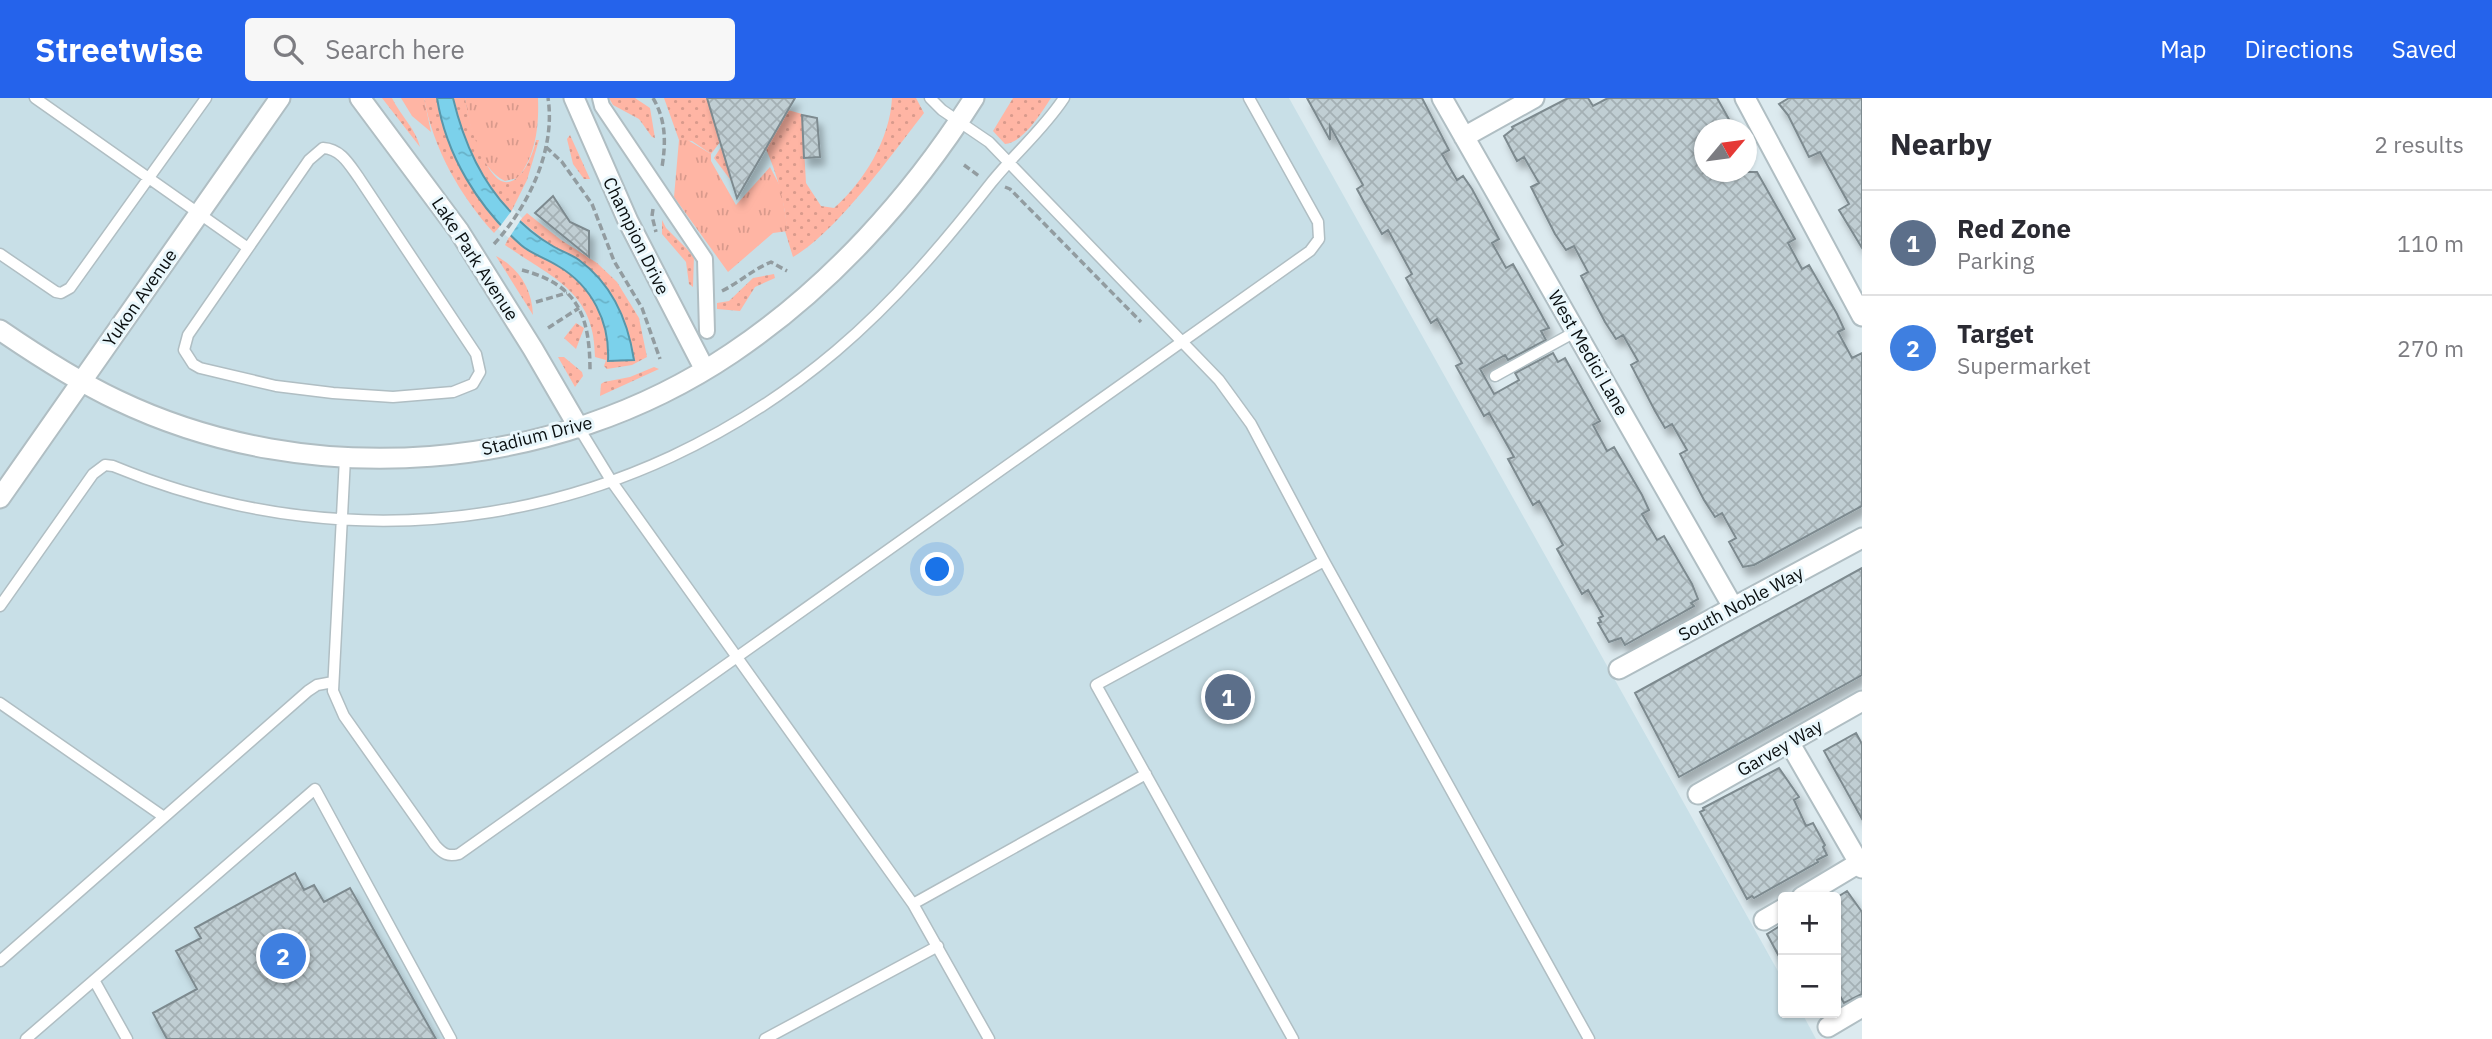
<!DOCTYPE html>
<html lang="en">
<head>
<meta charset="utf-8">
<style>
  :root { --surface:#fff; --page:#f7f7f7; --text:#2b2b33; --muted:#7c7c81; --line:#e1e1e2; --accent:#2563eb }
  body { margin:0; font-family:"IBM Plex Sans",sans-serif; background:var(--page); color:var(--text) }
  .controls { position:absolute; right:21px; bottom:21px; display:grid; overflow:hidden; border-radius:7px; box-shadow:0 2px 5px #0004 }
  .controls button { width:63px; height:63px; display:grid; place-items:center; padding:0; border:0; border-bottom:2px solid var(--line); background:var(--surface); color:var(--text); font:35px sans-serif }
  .compass { position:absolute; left:1694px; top:21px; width:63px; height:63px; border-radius:50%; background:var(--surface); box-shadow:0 2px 5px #0004; rotate:61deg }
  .you { position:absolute; left:938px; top:472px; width:24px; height:24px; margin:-18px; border:5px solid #fff; border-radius:50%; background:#1a73e8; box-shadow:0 0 0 10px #1a73e833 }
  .badge { display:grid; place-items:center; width:46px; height:46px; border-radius:50%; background:var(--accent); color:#fff; font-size:23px; font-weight:700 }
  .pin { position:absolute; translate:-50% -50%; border:4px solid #fff; box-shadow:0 2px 7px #0006 }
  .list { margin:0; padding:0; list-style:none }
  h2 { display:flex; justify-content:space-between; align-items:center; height:91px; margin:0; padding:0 28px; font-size:30px }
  h2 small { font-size:23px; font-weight:400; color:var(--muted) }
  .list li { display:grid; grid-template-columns:46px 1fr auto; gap:21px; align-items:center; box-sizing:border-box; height:105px; padding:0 28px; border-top:2px solid var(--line) }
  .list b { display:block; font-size:26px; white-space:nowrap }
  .list p { margin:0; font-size:23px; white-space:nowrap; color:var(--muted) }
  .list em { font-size:23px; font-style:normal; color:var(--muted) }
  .icon { flex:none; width:38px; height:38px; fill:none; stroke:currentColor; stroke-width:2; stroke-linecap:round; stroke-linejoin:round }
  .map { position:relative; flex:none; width:1862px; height:941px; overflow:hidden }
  header { display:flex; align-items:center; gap:42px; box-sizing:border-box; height:98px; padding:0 35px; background:var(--accent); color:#fff }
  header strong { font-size:33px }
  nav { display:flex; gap:38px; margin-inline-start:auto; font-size:24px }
  .search { width:490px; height:63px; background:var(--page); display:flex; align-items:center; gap:18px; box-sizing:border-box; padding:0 24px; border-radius:7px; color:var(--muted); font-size:26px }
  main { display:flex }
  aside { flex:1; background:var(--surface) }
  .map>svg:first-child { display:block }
  .built { fill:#c8dfe7 }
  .grass { fill:url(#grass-tufts) }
  .park { fill:url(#park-dots) }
  .water { fill:url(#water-ripples); stroke:#5996a9; stroke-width:2 }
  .pier { fill:#dceaef }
  .building { fill:url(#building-cross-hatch); stroke:#7d8a8f; stroke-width:2; filter:url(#shadow) }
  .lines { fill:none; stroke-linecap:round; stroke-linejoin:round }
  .service-casing { stroke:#b0bec3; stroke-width:13 }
  .pedestrian-casing { stroke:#b0bec3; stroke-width:18 }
  .minor-casing { stroke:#b0bec3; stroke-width:23 }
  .path { stroke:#929ca0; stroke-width:3.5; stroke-dasharray:7 3.5; stroke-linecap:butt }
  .service { stroke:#fff; stroke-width:10 }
  .pedestrian { stroke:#fff; stroke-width:14 }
  .minor { stroke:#fff; stroke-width:19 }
  .labels { text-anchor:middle; stroke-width:6; stroke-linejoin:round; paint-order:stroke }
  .street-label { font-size:18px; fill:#090e0f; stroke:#e9f7fc }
</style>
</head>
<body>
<header>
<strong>Streetwise</strong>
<div class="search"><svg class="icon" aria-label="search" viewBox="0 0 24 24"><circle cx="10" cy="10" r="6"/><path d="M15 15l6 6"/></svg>Search here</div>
<nav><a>Map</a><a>Directions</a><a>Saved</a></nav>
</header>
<main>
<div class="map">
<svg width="1862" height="941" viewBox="0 0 1862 941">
  <defs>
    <pattern id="grass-tufts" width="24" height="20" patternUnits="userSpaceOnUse" patternTransform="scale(1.75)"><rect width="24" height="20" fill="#ffb5a4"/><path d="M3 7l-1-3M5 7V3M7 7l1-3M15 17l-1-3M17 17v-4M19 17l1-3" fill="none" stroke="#d99a8c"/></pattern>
    <pattern id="park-dots" width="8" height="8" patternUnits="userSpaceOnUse" patternTransform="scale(1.75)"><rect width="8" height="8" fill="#ffb5a4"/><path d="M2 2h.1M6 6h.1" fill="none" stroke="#d99a8c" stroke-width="1.8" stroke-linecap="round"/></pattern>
    <pattern id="water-ripples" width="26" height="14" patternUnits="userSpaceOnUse" patternTransform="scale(1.75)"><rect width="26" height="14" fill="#7bd1eb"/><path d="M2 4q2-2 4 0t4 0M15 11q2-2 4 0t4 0" fill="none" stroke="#69b2c8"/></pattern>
    <pattern id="building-cross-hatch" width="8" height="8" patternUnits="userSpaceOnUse" patternTransform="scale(1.75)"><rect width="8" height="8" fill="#c0ced3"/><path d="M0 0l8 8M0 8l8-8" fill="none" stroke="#a4b0b4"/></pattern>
    <filter id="shadow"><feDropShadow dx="4.5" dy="8" stdDeviation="3.5" flood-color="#0004"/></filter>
  </defs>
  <rect width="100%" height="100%" fill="#dceaef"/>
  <!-- built -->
  <path class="built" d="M0,0H1289L1783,882V915H1802L1816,941H0Z"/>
  <!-- grass -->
  <path class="grass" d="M401,0H424L431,34L412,18Z
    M465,0H538C539,29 536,56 518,80L505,83C478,70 469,27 465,0Z
    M686,41L711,56V63L736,107L770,69L781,90L788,133L773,135L728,174L674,99L679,42Z"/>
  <!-- park -->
  <path class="park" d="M382,0H392C400,17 416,31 420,49Z
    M424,0H437C444,49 469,91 500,128L494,135C460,98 433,50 424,0Z
    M453,0H465C469,24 476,51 490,72C512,105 532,63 536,42H539L527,82L511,114C480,79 464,46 453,0Z
    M609,0H635L650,10L655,40L652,39L639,21L613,7Z
    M664,0H707L720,44L711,56L692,43L679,42Z
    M892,0H916L924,15C892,56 837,134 793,159L785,133H787C785,104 777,76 766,51L788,12L802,16L806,85L821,108L834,110C864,84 890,41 892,0Z
    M1013,0H1051C1041,15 1024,44 1005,46L993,33Z
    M570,37L590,81H584L573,66L567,41Z
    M721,49L732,84L714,60Z
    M527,115L561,142L597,165L617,184L639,220L647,259L632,267L607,271L604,268L606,262L595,259C595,193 552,180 505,147L510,137C525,151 539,157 556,166C591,186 610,223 609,262H634L632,246L579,162L549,146L520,122Z
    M662,122L666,130L694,158L693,189L689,186L686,164L662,136Z
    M496,158C519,170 532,191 533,217Z
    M774,176L775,180L755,189L740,213L717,211V205L729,203L753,180Z
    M576,225L584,230L576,251L564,240Z
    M558,259H564L582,274L583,278L575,289Z
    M654,269L659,271L600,298L601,286L604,284L630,279Z"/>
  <!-- water -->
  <path class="water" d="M437,0H453C463,42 479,81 510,113C521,125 537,139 551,147C560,153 571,156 579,162C612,186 628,223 634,262L608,263C610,224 592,188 558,168C546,160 531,156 521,147C478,109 446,57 437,0Z"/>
  <!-- pier -->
  <path class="pier" d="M513,111L522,120L509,140L498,131Z"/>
  <!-- building -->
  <path class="building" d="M707,0H795L737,100L732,84Z
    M1307,0H1422L1449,52L1442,56L1457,82L1463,78L1472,91L1499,141L1492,145L1506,170L1513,166L1549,230L1541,233L1546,242L1508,262L1505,257L1480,271L1494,296L1519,282L1515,275L1553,255L1558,264L1565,260L1600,323L1593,327L1607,353L1614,349L1642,397L1649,412L1642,416L1657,442L1664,438L1692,486L1698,501L1691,505L1694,508L1625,547L1621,540L1609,544L1598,525L1601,524L1599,520L1603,518L1588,492L1582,496L1557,451L1563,447L1555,432L1539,403L1533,407L1508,361L1514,359L1489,315L1484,318L1456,268L1462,265L1437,221L1431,225L1406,180L1412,176L1388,132L1382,136L1364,104L1357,91L1363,87L1330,28V42Z
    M1568,0H1588L1593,8L1608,0H1717L1735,32H1704V74H1757L1795,141L1788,145L1802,171L1809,167L1837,216L1844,231L1838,234L1852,260L1862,255V408L1754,467L1743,469L1729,444L1736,440L1722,415L1715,419L1704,402L1680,356L1687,352L1672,326L1665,330L1655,313L1631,267L1638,263L1623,237L1616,241L1605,224L1581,178L1588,174L1574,148L1566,152L1555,136L1531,89L1539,85L1524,59L1517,63L1504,38L1513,31L1512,29Z
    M1789,0H1862V150L1839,112L1849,106L1820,54L1809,59L1788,17L1779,6Z
    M802,17L817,20L820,59L804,60Z
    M553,98L570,124L589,133V159L535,115Z
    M1862,470V577L1679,679L1635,595Z
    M1856,635L1862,646V721L1824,653Z
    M1779,670L1799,699L1794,702L1806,728L1813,725L1825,747L1823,749L1827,757L1817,762L1818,764L1754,800L1752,798L1747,801L1700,714L1704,712L1703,710Z
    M295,775L304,792L314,787L324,804L350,790L436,941H167L153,915L197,891L176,853L201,840L195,830Z
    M1847,793L1862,814V896L1844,905L1836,891V800Z
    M1783,826V866L1767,836Z"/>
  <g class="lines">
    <defs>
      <path id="service" d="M35,0L248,150
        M930,0L942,12L989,44L1219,282L1251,326L1324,463L1589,941
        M323,50C341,51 349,66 359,80L476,256L480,274L473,286L453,294L393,299L333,295L276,288L200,270L193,266L184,252L188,237L309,62Z
        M0,156L56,194L61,195L70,190L206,0
        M1495,278L1575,234
        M579,330L612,384L913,806L989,941
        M345,360L333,593L344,618L435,747C443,756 448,759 459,756L1310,153L1319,141L1318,124L1249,0
        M0,508L93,376L105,367L113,368C362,471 631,426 836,253C895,203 944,145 991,85C1015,55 1043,32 1064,0
        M0,605L164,719
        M913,806L1146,676
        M0,863L308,593L317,587L333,584
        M94,882L127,941
        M26,941L315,691L451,941
        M765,941L938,848
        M1293,941L1096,587L1324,463"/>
      <path id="pedestrian" d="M600,0L602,8L705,161L707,233"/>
      <path id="minor" d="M360,0L459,133L533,251L579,330
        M574,0L628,123L705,272
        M1442,0L1733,509
        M1745,0L1862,218
        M1464,39L1534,0
        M0,232C38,258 75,282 117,302C311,395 554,375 732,255C829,190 912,98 974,0
        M0,400L280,0
        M1619,571L1862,440
        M1789,644L1862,770
        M1698,696L1862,603
        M1802,799L1859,765
        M1764,822L1783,811
        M1828,929L1862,909"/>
    </defs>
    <!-- service casing -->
    <use href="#service" class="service-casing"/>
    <!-- pedestrian casing -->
    <use href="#pedestrian" class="pedestrian-casing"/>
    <!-- minor casing -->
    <use href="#minor" class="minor-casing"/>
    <!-- path -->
    <path class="path" d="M653,0C666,22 666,44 662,69
      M546,49L562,64L592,106L614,163L642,210L660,261
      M964,67L979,78
      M1005,89L1010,91L1141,224
      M653,111L652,118L656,134
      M494,146C528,109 556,52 548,0
      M522,172C579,187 590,219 590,274
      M722,193C740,184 752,172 771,164L787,173
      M536,204L567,195
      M548,230L579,210"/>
    <!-- service -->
    <use href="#service" class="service"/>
    <!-- pedestrian -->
    <use href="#pedestrian" class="pedestrian"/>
    <!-- minor -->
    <use href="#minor" class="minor"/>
  </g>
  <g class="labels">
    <!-- street labels -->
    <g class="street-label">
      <text transform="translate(636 138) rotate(64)" y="6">Champion Drive</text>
      <text transform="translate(475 161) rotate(57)" y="6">Lake Park Avenue</text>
      <text transform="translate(140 200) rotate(-55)" y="6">Yukon Avenue</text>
      <text transform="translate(1588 255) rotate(60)" y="6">West Medici Lane</text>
      <text transform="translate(537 338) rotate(-14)" y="6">Stadium Drive</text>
      <text transform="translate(1741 506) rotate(-28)" y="6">South Noble Way</text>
      <text transform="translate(1780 650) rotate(-30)" y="6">Garvey Way</text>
    </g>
  </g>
</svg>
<div class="controls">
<button>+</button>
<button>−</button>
</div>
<svg class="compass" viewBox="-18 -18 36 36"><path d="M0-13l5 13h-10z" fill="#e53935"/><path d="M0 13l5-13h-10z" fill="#7c7c81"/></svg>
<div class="you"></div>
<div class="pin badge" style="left:1228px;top:599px;background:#5c6f8a">1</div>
<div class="pin badge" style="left:283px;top:858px;background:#3f7fe0">2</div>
</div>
<aside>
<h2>Nearby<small>2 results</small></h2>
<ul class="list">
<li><span class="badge" style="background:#5c6f8a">1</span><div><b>Red Zone</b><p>Parking</p></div><em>110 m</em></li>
<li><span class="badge" style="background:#3f7fe0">2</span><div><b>Target</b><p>Supermarket</p></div><em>270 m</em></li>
</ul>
</aside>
</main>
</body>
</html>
